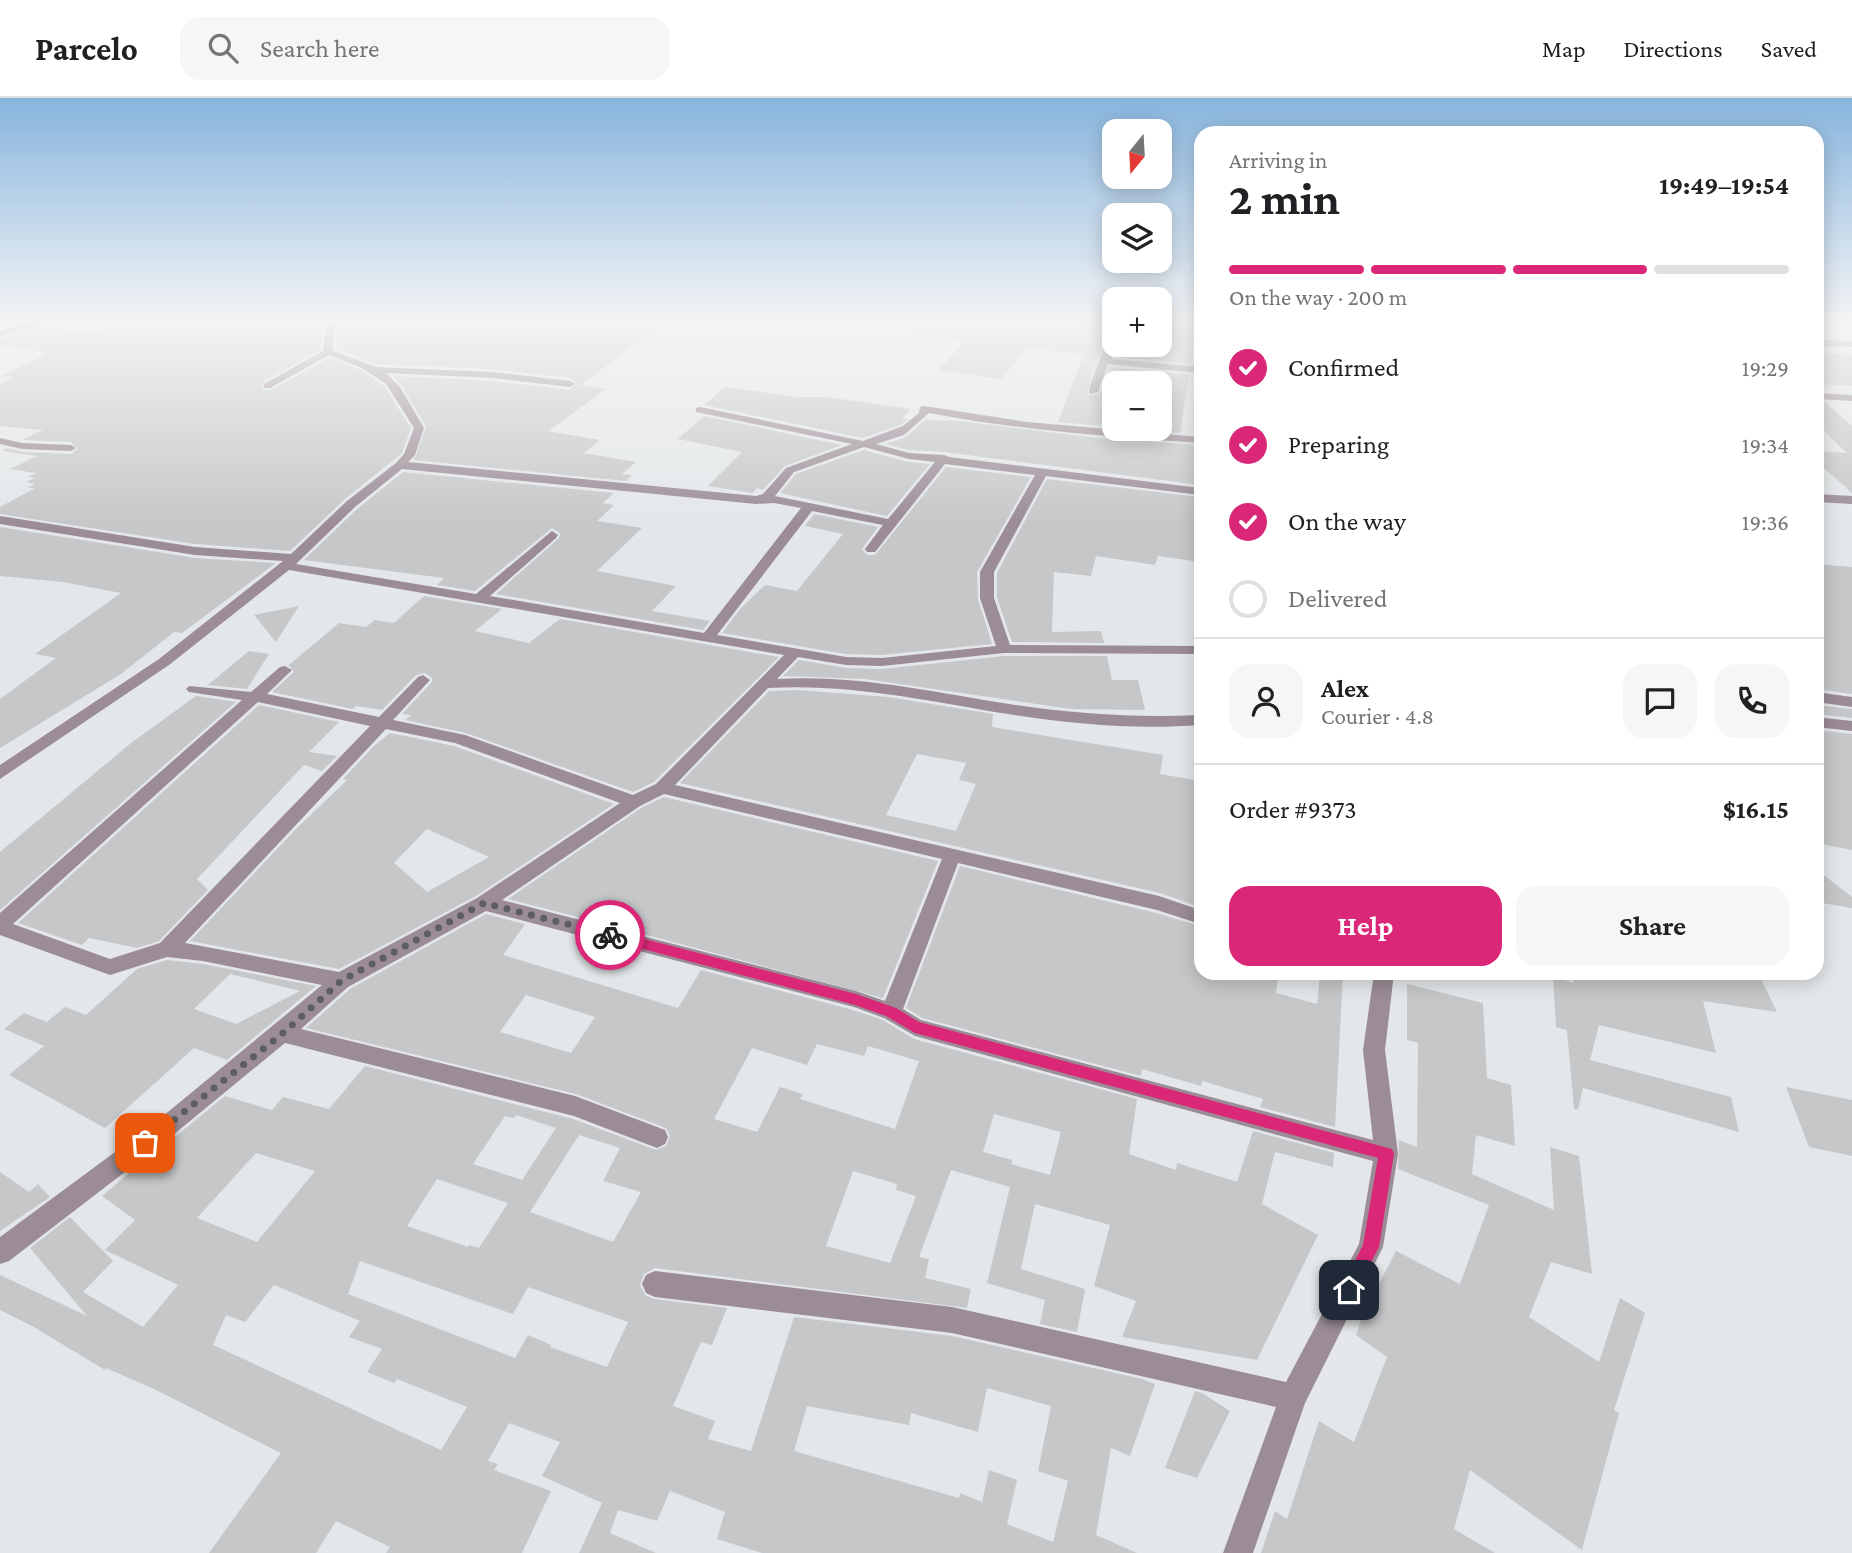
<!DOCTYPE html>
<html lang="en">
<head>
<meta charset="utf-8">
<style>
	:root { --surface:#fff; --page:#f6f6f6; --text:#202124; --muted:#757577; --line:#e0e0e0; --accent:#db2777 }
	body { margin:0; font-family:"Crimson Pro",serif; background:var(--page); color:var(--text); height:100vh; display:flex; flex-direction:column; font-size:26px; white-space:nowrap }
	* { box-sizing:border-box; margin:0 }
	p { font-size:23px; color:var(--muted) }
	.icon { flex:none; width:38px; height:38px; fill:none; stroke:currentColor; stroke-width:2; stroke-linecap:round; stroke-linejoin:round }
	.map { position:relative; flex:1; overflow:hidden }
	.details { position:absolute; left:1194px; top:28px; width:630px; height:854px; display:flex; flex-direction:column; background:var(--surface); border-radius:21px; box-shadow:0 4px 18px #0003 }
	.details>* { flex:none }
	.needle { width:46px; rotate:198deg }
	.tools { position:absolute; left:1102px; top:21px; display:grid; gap:14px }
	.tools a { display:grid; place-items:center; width:70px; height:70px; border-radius:14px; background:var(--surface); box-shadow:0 4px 18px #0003; font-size:35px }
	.pin { position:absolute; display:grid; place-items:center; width:60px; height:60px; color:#fff; margin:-30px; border-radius:14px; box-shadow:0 4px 10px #0006 }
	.courier { position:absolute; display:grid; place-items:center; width:70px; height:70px; margin:-35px; border:5px solid #db2777; border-radius:50%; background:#fff; color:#222; box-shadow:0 2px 9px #0007 }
	.overview em { font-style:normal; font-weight:700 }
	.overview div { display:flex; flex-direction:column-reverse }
	.overview { display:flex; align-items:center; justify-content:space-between; height:119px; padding:0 35px }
	h1 { font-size:46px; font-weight:700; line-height:52px }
	.bar { display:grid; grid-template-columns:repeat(4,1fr); gap:10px 7px; align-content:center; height:84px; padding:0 35px }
	.bar i { height:9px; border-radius:5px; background:var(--line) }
	.bar .active { background:var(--accent) }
	.bar p { grid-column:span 4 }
	.line { display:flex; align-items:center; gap:18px; padding:0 35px; border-top:2px solid var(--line) }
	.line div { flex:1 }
	.round { display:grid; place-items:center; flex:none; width:74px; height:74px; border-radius:21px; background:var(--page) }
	ol { padding:0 35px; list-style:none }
	li { display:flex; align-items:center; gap:21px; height:77px }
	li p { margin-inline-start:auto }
	li .icon { padding:7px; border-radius:50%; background:var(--accent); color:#fff; stroke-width:4 }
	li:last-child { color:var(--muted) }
	li i { width:38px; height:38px; border:4px solid var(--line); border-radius:50% }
	.button { display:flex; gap:14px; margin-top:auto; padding:14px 35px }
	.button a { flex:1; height:80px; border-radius:21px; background:var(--accent); color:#fff; font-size:28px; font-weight:700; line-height:80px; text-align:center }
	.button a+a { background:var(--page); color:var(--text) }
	header { display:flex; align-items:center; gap:42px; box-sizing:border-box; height:98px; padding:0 35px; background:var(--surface); border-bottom:2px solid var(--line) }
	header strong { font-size:33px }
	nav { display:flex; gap:38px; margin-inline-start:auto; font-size:24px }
	.search { width:490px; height:63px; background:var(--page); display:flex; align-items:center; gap:18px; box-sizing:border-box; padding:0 24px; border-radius:21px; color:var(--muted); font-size:26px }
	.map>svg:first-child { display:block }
</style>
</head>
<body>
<header>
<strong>Parcelo</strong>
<div class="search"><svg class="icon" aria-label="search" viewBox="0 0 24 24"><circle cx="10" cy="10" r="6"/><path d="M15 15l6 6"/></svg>Search here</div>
<nav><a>Map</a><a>Directions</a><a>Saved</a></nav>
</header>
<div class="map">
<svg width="1852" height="1455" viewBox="0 0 1852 1455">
	<rect width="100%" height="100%" fill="#e4e7e9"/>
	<path fill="#c5c7c9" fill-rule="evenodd" d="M126,223H324L321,251L263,284L262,292H271L329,260L361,272L384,288L411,330L402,355L345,401L290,453L195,446L0,416V409L35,390H27L35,386L26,384L35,380L28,379L36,375L10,371L37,358L2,353L7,350L22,354L71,356L78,351L71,344L22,342L43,332L0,328V286L15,279L1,278L48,255L0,247V241L45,227L93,236Z
		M337,223L589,225L666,223L581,287L606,291L548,333L600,342L584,355L636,364L622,376L632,377L626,383L414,362L426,329L402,288L393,278L493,283L570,292L577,285L570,280L493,271L377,266L336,251Z
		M918,223H1090L1086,230L1112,233L1093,273L1087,298L1100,295L1110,269L1189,277L1180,335L1135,331H1160V285H1115V329L1058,324L1084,256L1026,250L1001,281L939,272L965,242L917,237Z
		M1169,223H1197L1191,266L1115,259L1119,247H1160V231H1168Z
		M1816,255L1852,257V288L1816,286Z
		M725,289L798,299H827L911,311L902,321H908L902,326L863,340L704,307Z
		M1816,304H1825L1852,328V395L1816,363V353L1847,355L1816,325Z
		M704,318L842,347L785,368L763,392L757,390L752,395L708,388L742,354L678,341Z
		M925,322L960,323L1098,340L1200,347V387L944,354L909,352L885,346L906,339Z
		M864,352L908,364L930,366L887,418L780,395L796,376Z
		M946,369L1031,379L977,474L978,501L992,546L882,557L846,556L722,535L740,511L765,487L797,493L843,436L805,428L814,416L878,429L862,451L867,457H875Z
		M403,374L614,395L603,405L614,407L597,423L642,430L597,473L676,488L652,513L710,523L703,532L496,496L558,441L561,436L552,430L475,493L437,487L444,480L304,462L357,411Z
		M1047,381L1200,399V464L1158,458L1155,467L1096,458L1091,478L1054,474L1052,534L1101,533L1104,545L1012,544L997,500V475Z
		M0,429L195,460L276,465L182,535L174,534L121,576L0,650V601L56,560L35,556L121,495L63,484L0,478Z
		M1816,466L1852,469V596L1816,591Z
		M424,498L502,511L475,533L529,545L560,521L779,559L654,684L633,694L466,635L405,622L411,617L402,616L432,584V580L425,575L416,577L382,612L356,608L353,611L272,594L294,574L289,567L339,525L366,529L375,522L394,525Z
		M299,508L276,544L254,517Z
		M249,553L269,556L247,591L208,587Z
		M1004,558H1107L1112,582H1138L1145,612L1071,611L865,581L783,578L799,562L846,570L882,571Z
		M798,592L888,599L993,616L992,629L1163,657L1160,676L1200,683V809L1160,795L680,685L769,593ZM917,656L966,665L959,682L976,686L956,733L886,717Z
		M196,598L236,604L0,812V754L131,645Z
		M259,607L339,624L309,654L337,658L322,673L304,667L197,781L208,792L159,843L137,850L89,840L82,847L18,825Z
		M1816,607L1852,611V620L1816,616Z
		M1816,632L1852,636V752L1816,745Z
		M390,635L454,648L614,706L476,798L339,871L190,843L295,732L347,682L343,681L373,649ZM427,731L489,759L427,794L394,765Z
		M664,699L938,763L883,900L628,832L591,818L589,822L508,801L641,710Z
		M960,768L1156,815L1200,828V875H1265L1278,878L1276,895L1317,906L1320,875H1343L1335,1029L1260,1009L1263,1001L1202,983L1201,988L1142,971L1141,978L922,920L906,910Z
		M1816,771L1852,799V810L1816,804Z
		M486,816L525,826L503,857L678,910L701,872L853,912L883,922L914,941L1137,1001L1129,1056L1176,1072L1177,1065L1237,1084L1253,1033L1334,1055L1333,1069L1275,1054L1262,1106L1318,1137L1257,1262L1122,1239L1136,1203L1094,1188L1110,1127L1035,1106L1021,1171L1085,1191L1077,1234L1040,1226L1045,1202L987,1185L1010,1089L951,1072L919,1159L929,1161L925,1180L971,1191L967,1210L655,1170L644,1176L640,1187L645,1197L654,1201L727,1210L712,1247L701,1244L673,1308L715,1323L708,1341L751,1353L794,1219L952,1238L1142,1281L1155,1286L1130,1358L1111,1350L1096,1437L1137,1455H762L717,1441L725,1414L670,1393L657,1423L618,1412L610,1435L656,1455H579L602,1405L542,1378L560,1344L509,1325L488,1363L498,1366L494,1372L551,1393L522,1455H386L390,1449L336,1423L316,1455H209L281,1355L154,1291L106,1270L105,1272L32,1228L0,1212V1177L87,1218L30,1150L70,1119L113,1163L83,1194L143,1229L178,1187L105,1152L135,1122L102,1098L147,1060L151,1063L176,1038L225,998L272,1012L283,999L329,1011L365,968L573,1021L656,1052L666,1048L670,1038L666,1030L576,996L306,930L350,891ZM526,897L595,919L571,955L500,934ZM817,946L864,958L868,948L919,963L895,1031L800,1001L803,996L780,989L757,1034L714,1021L752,950L807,967ZM994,1016L1061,1034L1050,1077L1011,1066L1012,1062L983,1054ZM516,1017L556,1030L522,1082L473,1066L505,1018L514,1020ZM579,1037L620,1050L603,1083L641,1094L613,1144L530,1114ZM256,1055L315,1073L257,1144L197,1120ZM853,1073L897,1086L896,1092L916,1098L890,1165L826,1148ZM437,1081L508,1105L479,1150L469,1147L468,1149L407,1128ZM360,1163L513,1216L528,1189L628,1224L607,1269L550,1249L551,1247L528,1237L515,1260L348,1196ZM274,1187L360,1223L349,1239L382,1251L367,1274L394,1285L397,1281L467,1309L441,1352L213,1247L226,1217L245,1224ZM987,1290L1051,1308L1038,1373L1068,1383L1053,1444L1007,1426L1017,1382L989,1372L982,1404L960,1395L959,1400L794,1353L807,1308L909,1327L911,1315L978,1334Z
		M167,862L203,866L316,888L227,962L194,950L105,1030L9,977L44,948L4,931L24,915L47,924L65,909L86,917L137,871ZM230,876L300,893L236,926L194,911Z
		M1573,875H1758L1777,914L1703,903L1716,955L1599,927L1590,962L1731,999L1739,1034L1583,990L1578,1011H1574L1567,932L1556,929L1553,879L1574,885Z
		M1407,886L1483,905L1487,980L1511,987L1515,1048L1476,1037L1472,1076L1554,1112L1550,1049L1579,1058L1592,1176L1551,1164L1529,1219L1599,1264L1620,1200L1645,1215L1614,1312L1619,1315L1582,1452L1470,1372L1454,1431L1495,1455H1261L1275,1413L1287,1421L1319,1323L1354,1344L1387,1259L1356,1237L1367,1204L1369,1205L1396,1153L1460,1186L1489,1107L1398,1071L1399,1042L1417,1049L1418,945L1407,942Z
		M1786,989L1852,1002V1058L1809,1049Z
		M0,1074L29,1094L38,1086L50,1099L0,1133Z
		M1195,1293L1202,1295L1230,1313L1197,1380L1165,1370Z"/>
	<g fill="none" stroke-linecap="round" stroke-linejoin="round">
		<path fill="#9b8c95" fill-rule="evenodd" d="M38,223H50L0,239V233Z
			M327,223H335L333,253L376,269L493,274L570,283L575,286L570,289L493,280L386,275L400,289L424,330L415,357L408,364L756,398L763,396L786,370L852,346L696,314V310L700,309L863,343L903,328L919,315L920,309L924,308L1027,324L1200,339V345C1109,339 1019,332 929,315L904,337L876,346L909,355L944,357L949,359L1200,390V397L1046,378L994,474V500L1010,547L1200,548V556L1004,555L882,568L846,567L798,559L777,581C855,576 933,594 1009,606C1073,616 1136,620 1200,617V627C1136,632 1072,626 1008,616C928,603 849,585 768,590L675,687L1159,798L1200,812V826L1157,812L958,765L903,911L921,922L1373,1042L1363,952L1374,875H1394L1385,952L1398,1056L1383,1149L1305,1305L1253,1455H1223L1276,1309L952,1235L655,1199L646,1195L642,1186L646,1177L655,1173L952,1209L1286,1284L1359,1146L1373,1063L915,938L884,920L854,909L486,813L348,889L301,931L575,998L665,1032L668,1039L665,1046L657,1050L574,1018L285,945L173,1037L9,1163L0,1166V1139L157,1023L322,887L203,863L167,859L110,877L0,837V815L242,602L189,594L186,591L189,588L251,594L280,569L285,568L292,572L267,596L379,619L418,579L423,577L430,582L393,622L465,637L633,697L656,686L784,557L289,472L169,567L0,681V667L159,561L283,463L195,457L0,426V418L195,449L291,456L347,403L396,365L404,356L414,330L386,286L362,270L329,257L270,290H264V286L323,253ZM864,349L909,361L935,364L888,421L775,398L794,374ZM945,366L1035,377L980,474V500L996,548L882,560L846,559L717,537L812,413L883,427L865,451L867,454H875ZM402,371L756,406L774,405L801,410L704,535L490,498L556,440L558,437L552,433L476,496L296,466L355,409ZM258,604L370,628L160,845L110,861L13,826ZM386,631L455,645L620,705L477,800L339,874L185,845ZM664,696L942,761L885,903L856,893L502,802L640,708Z
			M1115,234L1116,247L1111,261L1200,269V275L1108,266L1098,294L1089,296C1089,286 1107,240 1115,234Z
			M1816,242L1852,243V249L1816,248Z
			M1816,295L1852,297V303L1816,301Z
			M0,340L22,345L71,347L76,350L71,353L22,351L0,346Z
			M1816,396L1852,398V406L1816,404Z
			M1816,594L1852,599V609L1816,604Z
			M1816,619L1852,623V633L1816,629Z"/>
	</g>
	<linearGradient id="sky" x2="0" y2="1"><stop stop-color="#88b5de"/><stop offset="0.52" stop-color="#f3f4f5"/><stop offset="1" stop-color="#f3f4f5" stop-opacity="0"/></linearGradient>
	<rect width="1852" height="426" fill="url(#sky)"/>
	<path fill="#db2777" d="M610,832L856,896L896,910L919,924L1392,1051L1394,1056L1379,1149L1354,1198L1349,1200L1343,1198L1340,1192L1363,1147L1378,1060L915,935L886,918L855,907L605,841V834Z"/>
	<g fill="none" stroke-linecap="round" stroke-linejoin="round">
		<path stroke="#5c5e5f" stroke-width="7" stroke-dasharray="0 12.6" d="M145,1045L282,936L341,883L484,805L610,837"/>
	</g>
</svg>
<div class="tools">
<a><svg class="needle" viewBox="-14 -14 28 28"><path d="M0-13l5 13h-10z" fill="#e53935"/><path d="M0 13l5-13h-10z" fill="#757577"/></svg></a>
<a><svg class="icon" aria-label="layers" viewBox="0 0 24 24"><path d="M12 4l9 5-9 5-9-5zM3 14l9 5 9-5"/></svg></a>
<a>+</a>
<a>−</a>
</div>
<div class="pin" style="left:145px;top:1045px;background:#ea580c"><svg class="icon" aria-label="bag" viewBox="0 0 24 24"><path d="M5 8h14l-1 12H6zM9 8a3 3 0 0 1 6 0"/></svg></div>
<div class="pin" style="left:1349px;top:1192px;background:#1f2937"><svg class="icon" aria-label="home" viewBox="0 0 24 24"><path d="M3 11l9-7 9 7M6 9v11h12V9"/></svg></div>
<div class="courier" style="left:610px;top:837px"><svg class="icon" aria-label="bike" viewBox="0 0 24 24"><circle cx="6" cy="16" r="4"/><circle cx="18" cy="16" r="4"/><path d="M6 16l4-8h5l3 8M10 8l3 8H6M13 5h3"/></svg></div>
<section class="details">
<div class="overview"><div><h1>2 min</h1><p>Arriving in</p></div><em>19:49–19:54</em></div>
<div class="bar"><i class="active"></i><i class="active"></i><i class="active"></i><i></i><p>On the way · 200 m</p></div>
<ol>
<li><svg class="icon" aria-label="check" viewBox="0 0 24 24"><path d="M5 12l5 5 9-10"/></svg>Confirmed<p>19:29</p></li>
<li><svg class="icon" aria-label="check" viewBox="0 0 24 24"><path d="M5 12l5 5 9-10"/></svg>Preparing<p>19:34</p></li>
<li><svg class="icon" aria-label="check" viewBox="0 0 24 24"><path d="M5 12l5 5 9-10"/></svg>On the way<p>19:36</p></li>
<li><i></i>Delivered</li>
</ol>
<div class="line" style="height:126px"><a class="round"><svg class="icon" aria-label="person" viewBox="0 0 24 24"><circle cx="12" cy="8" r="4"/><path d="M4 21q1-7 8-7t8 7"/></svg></a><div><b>Alex</b><p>Courier · 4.8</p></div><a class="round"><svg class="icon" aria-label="chat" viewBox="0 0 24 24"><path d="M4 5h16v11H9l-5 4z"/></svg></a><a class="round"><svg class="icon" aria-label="phone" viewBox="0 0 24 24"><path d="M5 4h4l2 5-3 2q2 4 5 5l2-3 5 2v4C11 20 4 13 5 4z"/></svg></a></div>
<div class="line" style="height:91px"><div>Order #9373</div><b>$16.15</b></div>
<div class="button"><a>Help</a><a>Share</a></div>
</section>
</div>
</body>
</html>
